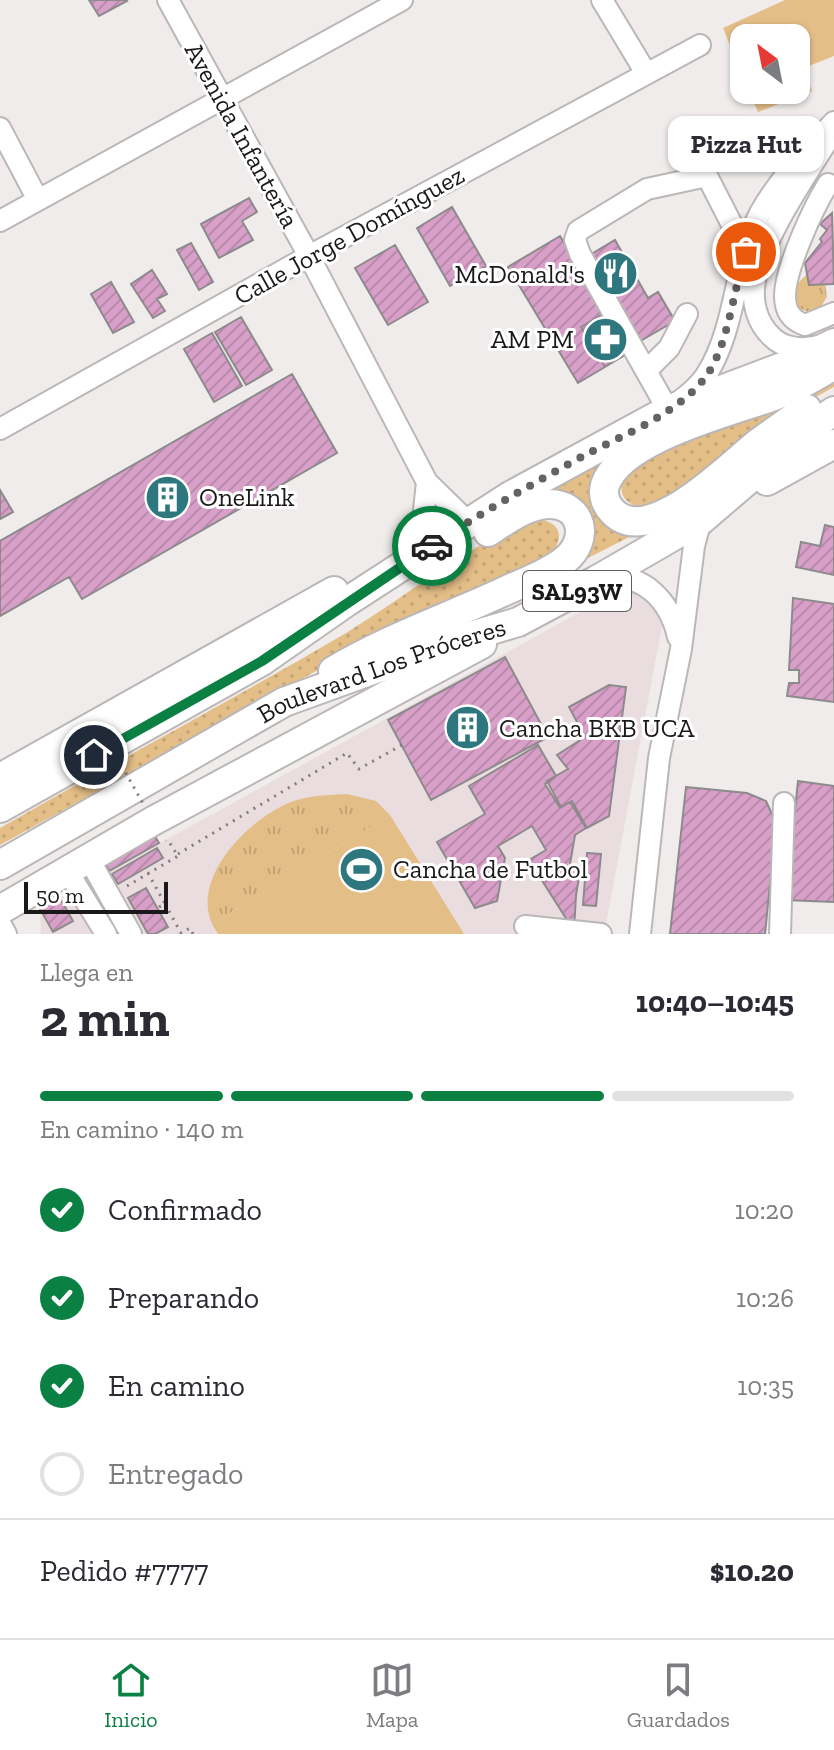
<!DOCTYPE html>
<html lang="es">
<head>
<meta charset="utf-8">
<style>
	:root { --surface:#fff; --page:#f7f7f7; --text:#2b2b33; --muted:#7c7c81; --line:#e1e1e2; --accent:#0b8043 }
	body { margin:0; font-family:"Zilla Slab",serif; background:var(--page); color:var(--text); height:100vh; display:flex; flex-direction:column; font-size:30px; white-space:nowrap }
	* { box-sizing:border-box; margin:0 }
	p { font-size:26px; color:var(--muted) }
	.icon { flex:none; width:44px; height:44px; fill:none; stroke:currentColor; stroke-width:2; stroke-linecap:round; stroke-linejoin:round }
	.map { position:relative; height:934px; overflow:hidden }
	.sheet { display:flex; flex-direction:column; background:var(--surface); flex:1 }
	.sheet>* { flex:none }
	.needle { width:52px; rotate:328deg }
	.tools { position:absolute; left:730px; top:24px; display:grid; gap:16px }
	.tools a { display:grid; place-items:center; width:80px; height:80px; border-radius:16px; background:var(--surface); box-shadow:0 2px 6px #0004; font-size:40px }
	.scale { position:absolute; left:24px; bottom:20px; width:144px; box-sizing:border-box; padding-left:8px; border:4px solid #1a1818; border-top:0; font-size:22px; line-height:28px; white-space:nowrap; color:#1a1818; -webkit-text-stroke:6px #fff; paint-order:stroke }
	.pin { position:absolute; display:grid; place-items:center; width:68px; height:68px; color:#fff; margin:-34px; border:4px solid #fff; border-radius:50%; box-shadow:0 2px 8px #0007 }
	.courier { position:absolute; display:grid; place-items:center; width:80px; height:80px; margin:-40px; border:6px solid #0b8043; border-radius:50%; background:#fff; color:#222; box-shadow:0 2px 10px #0007 }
	.bubble { position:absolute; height:56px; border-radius:16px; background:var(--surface); box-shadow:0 2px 6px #0004; font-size:26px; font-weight:800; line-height:56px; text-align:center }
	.headline em { font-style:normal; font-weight:800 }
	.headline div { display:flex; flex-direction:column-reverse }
	.headline { display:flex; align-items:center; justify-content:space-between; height:136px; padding:0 40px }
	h1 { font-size:52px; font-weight:800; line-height:60px }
	.bar { display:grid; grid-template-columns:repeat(4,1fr); gap:12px 8px; align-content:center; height:96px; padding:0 40px }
	.bar i { height:10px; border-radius:6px; background:var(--line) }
	.bar .current { background:var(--accent) }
	.bar p { grid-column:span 4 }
	.line { display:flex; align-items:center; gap:20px; padding:0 40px; border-top:2px solid var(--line) }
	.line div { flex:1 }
	ol { padding:0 40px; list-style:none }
	li { display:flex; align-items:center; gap:24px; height:88px }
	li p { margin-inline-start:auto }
	li .icon { padding:8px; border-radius:50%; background:var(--accent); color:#fff; stroke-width:4 }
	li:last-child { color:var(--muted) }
	li i { width:44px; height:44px; border:4px solid var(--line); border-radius:50% }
	.menu { display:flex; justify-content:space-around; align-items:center; height:112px; border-top:2px solid var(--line); background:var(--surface); font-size:22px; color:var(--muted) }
	.menu a { display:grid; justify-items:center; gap:4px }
	.menu .current { color:var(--accent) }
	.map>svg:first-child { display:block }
</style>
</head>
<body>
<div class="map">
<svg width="834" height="934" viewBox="0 0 834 934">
	<defs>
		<pattern id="grass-tufts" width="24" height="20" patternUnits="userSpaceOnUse" patternTransform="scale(2)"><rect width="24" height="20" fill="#e4be87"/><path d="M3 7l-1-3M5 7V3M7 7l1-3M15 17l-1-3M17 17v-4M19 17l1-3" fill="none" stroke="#c3a374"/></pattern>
		<pattern id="garden-dots" width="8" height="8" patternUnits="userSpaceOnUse" patternTransform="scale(2)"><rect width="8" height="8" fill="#e4be87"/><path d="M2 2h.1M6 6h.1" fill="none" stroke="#c3a374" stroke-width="1.8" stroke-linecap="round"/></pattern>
		<pattern id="building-hatch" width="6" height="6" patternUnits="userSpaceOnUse" patternTransform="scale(2)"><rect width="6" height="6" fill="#d8a0c8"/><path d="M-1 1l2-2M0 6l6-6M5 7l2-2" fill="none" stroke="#b989ab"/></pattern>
	</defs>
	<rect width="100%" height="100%" fill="#f0ecec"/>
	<path fill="#eadddf" d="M622,589L640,591L654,602L663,621L604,934H41L40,909Z"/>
	<path fill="url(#grass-tufts)" d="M807,274L809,285L825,284L827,297L820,308L812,312C794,311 794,299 796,285Z
		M347,794L376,801L390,815L212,924C191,876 250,818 291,802C309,795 329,795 347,794Z"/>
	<path fill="url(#garden-dots)" d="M834,372V387L803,404L687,491L642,509C617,499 619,491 627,467Z
		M603,458L605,462L591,481L590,493L641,531L586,559L593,534L591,518L543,491Z
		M534,519C569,521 563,546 542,563L365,644L0,845V828C115,762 232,700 346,633C409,595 466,546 534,519Z"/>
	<path fill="#e4be87" d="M785,0H834V56L804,68L812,91L758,112L748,90H796V38H744V79L723,28Z
		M390,815L464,934H218L212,924Z"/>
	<path fill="url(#building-hatch)" stroke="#8d8a8c" stroke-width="2" d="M89,0H126L127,1L99,16Z
		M249,198L257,212L242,221L253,240L219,258L201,224Z
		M452,207L486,266L450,286L417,228Z
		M832,213L834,284L809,285L805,263L822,242L820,239L827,230L820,224Z
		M560,236L606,312L581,327L605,367L578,383L508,267Z
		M615,240L648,298L658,292L675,321L637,343L588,256Z
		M191,243L213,282L199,290L177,250Z
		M395,245L428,302L388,325L355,268Z
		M152,270L167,294L157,299L165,311L153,318L131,284Z
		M111,282L134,322L113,333L91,294Z
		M606,312L630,352L605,367L581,327Z
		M241,317L272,370L246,385L215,332Z
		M212,333L242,386L214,402L184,349Z
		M292,374L337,453L82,599L69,577L0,616V541Z
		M0,490L13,512L0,519Z
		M825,525L834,527V575L796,567L801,542L820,546Z
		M793,598L834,604V702L787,696L789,683H799V670H789Z
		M505,657L548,737L431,800L388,720Z
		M609,685L626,687L609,816L587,828L572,801L561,807L547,781L568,769L557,755L585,737L569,707Z
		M538,745L556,776L545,784L560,808L570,802L586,828L575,835L570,864L581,866L576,895L574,931L529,860L546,850L532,826L498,846L505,858L497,901L475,908L437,842L485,814L469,786Z
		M798,781L834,786V902L786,900Z
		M686,787L747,793L766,801L776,823L765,934H670Z
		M151,830L159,843L109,871L102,857Z
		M157,848L163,858L118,884L112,874Z
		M587,853L601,854L596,906L583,905Z
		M146,888L168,927L155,934H148L128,898Z
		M60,898L73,921L53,932L40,909Z"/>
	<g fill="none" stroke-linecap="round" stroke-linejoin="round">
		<defs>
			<path id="minor" d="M168,0L309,256L427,482L468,522
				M602,0L646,73
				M0,128L38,200
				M828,184C813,208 785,269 785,296C785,311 791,320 805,325L834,313
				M0,221L402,0
				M746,252L707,176L647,189L578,231L575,240L580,254L668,410C682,399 699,388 708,372C737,324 734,263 760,213C779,179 807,150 834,122
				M819,346C803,350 784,349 772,337C757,323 751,302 755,281C763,238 803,180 826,143
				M646,371L669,348L687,314
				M0,429L309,256L700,45
				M420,547L427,482
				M603,579C643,571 670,601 678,637
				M89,859L131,934
				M68,872L106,934
				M0,923L6,934
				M525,926L601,934
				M640,934L659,758L681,649L694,546L701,520
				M780,934L784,803"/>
			<g id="highway">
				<path d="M807,409C790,420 773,432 757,444C729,466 649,549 613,512C606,505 602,495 605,485C621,438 730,412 774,396C795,388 815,377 834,365"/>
				<path d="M767,481L834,444"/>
				<path d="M333,671C388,638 447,618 505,591C526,581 548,574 565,560C590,540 583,504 549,504C528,504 505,521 488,532"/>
				<path d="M0,778L334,591"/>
				<path d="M0,808L262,661L348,601L510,496L668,410L798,361L834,343"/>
				<path id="s1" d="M0,865L284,702L444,644L518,622L597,580L701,520L804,432L834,411"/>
				<path d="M0,910L153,821L482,644"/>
			</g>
		</defs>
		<use href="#minor" stroke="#bbb7b7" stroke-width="24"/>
		<use href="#highway" stroke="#bbb7b7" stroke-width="32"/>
		<path stroke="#7f7c7c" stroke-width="3" stroke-dasharray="2 6" stroke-linecap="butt" d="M178,854L347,753L359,769L402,745
			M148,873L165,904L157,908
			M127,886L178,856L168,840L166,841
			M165,904L181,933L190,928L193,934"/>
		<use href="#minor" stroke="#fff" stroke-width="20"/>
		<use href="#highway" stroke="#fff" stroke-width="28"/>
		<path stroke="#7f7c7c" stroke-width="3" stroke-dasharray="2 6" stroke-linecap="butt" d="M102,731L145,807"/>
	</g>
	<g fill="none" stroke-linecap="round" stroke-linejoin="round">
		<path stroke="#656262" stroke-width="8" stroke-dasharray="0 14.4" d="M432,546C481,512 533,484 585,455C625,434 680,413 707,375C729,343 733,290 746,252"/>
		<path stroke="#0b8043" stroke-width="10" d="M94,755L262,661L432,546"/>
	</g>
	<defs>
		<symbol id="restaurant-disc" viewBox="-11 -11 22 22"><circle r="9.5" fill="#2e777e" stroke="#fff"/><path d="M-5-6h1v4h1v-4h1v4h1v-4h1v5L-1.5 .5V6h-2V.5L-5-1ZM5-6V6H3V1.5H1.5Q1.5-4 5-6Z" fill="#fff"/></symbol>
		<symbol id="pharmacy-disc" viewBox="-11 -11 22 22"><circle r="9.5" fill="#2e777e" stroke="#fff"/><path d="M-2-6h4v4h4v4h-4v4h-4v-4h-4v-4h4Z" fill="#fff"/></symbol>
		<symbol id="building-disc" viewBox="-11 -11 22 22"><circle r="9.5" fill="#2e777e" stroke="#fff"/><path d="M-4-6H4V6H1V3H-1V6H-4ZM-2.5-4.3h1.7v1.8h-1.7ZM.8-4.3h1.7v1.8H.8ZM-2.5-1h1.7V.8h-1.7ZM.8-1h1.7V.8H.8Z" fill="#fff"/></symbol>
		<symbol id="stadium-disc" viewBox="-11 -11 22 22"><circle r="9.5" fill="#2e777e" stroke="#fff"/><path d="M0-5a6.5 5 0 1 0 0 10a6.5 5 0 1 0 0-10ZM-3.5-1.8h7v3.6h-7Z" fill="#fff"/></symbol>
	</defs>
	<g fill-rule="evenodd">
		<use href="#restaurant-disc" x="590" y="248" width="51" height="51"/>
		<use href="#pharmacy-disc" x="580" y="314" width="51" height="51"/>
		<use href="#building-disc" x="142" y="472" width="51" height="51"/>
		<use href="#building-disc" x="442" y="702" width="51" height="51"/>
		<use href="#stadium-disc" x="336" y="844" width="51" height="51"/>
	</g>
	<g text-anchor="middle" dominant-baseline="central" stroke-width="6" stroke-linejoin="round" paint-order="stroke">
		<rect fill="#fff" stroke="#5f5d5d" stroke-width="2" x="523" y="571" width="108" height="40" rx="6"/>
		<g font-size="24" font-weight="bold" fill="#1a1818">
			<text x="577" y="591">SAL93W</text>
		</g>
		<g font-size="26" fill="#1a1818" stroke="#fff">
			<text transform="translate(242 135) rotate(61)">Avenida Infantería</text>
			<text transform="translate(349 235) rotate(-29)">Calle Jorge Domínguez</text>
			<text stroke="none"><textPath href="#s1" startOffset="430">Boulevard Los Próceres</textPath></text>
		</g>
		<g font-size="26" fill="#1a1818" stroke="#fff" text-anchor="start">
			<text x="585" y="274" text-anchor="end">McDonald's</text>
			<text x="574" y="339" text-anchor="end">AM PM</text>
			<text x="199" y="497">OneLink</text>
			<text x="499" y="728">Cancha BKB UCA</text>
			<text x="393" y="869">Cancha de Futbol</text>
		</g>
	</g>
</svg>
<div class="tools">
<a><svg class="needle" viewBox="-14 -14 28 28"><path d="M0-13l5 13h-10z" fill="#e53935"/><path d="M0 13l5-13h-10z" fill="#7c7c81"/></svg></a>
</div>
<div class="scale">50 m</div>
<div class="pin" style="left:746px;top:252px;background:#ea580c"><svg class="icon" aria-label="bag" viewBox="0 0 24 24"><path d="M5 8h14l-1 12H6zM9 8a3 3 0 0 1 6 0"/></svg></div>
<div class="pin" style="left:94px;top:755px;background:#1f2937"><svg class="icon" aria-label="home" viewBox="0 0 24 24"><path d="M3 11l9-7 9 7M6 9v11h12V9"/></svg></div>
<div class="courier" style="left:432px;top:546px"><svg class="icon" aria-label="car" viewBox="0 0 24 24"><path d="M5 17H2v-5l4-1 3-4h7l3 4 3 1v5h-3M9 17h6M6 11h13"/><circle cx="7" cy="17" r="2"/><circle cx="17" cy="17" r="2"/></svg></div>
<div class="bubble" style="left:668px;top:116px;width:156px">Pizza Hut</div>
</div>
<section class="sheet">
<div class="headline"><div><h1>2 min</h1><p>Llega en</p></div><em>10:40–10:45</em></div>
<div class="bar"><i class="current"></i><i class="current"></i><i class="current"></i><i></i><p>En camino · 140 m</p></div>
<ol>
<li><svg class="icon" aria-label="check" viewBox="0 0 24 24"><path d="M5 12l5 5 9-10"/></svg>Confirmado<p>10:20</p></li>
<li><svg class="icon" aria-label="check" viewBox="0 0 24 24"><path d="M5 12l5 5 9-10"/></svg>Preparando<p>10:26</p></li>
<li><svg class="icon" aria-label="check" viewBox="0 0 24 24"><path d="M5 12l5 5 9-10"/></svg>En camino<p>10:35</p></li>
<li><i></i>Entregado</li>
</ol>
<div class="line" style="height:104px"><div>Pedido #7777</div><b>$10.20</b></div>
</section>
<nav class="menu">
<a class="current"><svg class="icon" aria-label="home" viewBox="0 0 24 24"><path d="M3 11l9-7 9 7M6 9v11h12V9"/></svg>Inicio</a>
<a><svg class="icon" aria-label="map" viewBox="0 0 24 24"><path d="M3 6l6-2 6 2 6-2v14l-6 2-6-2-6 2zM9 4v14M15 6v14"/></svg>Mapa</a>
<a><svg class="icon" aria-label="saved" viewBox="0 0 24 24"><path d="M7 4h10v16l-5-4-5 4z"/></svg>Guardados</a>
</nav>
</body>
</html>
